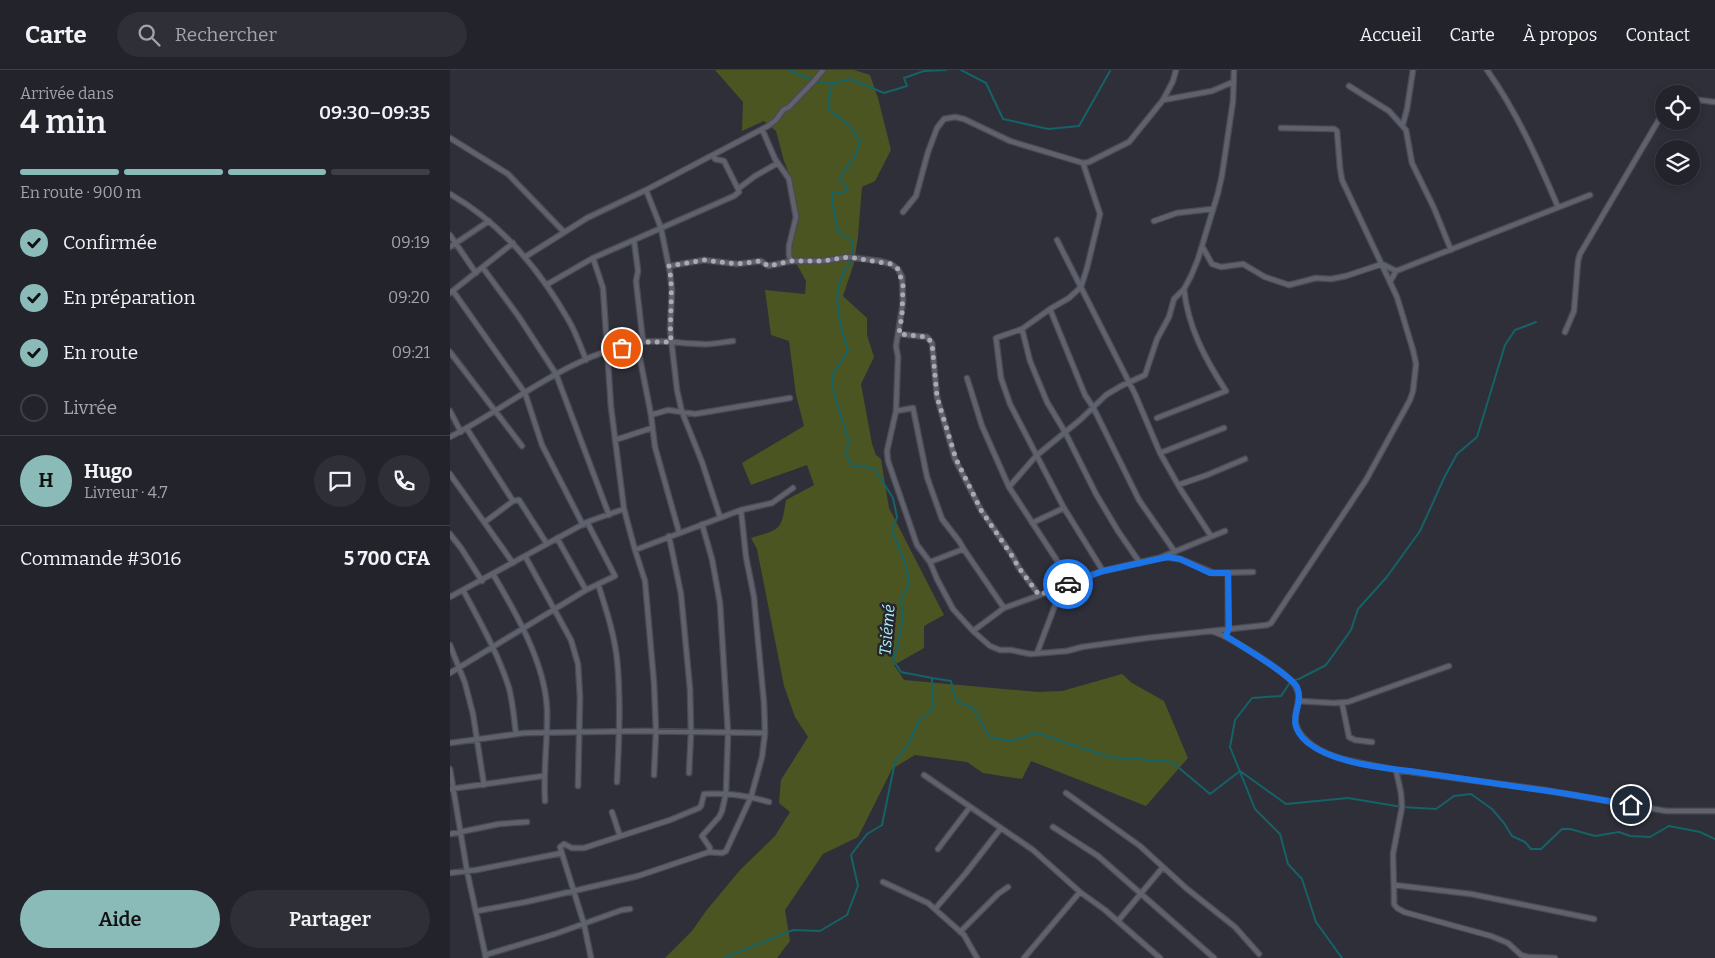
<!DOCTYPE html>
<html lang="fr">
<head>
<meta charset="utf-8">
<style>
	:root { --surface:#22232b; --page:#2e2f37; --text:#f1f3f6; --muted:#a2a4a9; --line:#3f4047; --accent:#8bbbb9 }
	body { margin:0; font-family:Bitter,serif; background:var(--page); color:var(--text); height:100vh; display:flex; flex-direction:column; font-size:19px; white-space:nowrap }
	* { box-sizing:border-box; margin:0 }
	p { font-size:16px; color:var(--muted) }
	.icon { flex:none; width:28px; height:28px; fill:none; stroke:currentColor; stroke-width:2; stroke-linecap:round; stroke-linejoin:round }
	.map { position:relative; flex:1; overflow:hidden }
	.side { display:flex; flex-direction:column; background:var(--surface); width:450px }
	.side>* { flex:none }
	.buttons { position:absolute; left:1205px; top:15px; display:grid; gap:10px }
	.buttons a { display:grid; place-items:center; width:45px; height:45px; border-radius:50%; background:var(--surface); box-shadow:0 2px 8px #0003,0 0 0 1px var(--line); font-size:25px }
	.pin { position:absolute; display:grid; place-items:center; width:42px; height:42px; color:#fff; margin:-21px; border:2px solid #fff; border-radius:50%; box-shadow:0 1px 5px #0007 }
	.courier { position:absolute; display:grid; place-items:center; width:50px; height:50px; margin:-25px; border:4px solid #1a73e8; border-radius:50%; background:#fff; color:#222; box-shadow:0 1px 6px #0007 }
	.headline em { font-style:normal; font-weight:600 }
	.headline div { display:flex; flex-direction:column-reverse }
	.headline { display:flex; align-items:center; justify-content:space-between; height:85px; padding:0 20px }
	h1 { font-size:32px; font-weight:600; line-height:38px }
	.bar { display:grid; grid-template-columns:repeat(4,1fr); gap:8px 5px; align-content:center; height:60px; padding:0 20px }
	.bar i { height:6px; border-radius:4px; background:var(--line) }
	.bar .selected { background:var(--accent) }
	.bar p { grid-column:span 4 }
	.line { display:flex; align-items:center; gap:12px; padding:0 20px; border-top:1px solid var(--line) }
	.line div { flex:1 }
	.round { display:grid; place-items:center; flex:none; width:52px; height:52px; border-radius:26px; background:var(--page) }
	ol { padding:0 20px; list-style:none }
	li { display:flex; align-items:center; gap:15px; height:55px }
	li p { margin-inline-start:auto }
	li .icon { padding:5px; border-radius:50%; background:var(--accent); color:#111; stroke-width:4 }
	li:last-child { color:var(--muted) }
	li i { width:28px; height:28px; border:2px solid var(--line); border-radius:50% }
	.primary-button { display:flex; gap:10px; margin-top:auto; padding:10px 20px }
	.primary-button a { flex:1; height:58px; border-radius:30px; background:var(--accent); color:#111; font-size:20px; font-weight:600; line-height:58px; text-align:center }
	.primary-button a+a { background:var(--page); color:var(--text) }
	header { display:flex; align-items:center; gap:30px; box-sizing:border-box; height:70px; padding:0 25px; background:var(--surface); border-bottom:1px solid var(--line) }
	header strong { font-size:24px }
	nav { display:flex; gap:28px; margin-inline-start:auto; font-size:18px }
	.search { width:350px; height:45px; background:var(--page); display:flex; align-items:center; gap:12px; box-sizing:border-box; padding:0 18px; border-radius:28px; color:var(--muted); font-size:19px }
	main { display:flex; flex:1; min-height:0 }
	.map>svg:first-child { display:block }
</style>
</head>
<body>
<header>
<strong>Carte</strong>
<div class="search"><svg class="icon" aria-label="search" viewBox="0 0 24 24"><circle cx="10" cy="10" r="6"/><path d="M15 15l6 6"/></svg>Rechercher</div>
<nav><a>Accueil</a><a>Carte</a><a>À propos</a><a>Contact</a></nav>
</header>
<main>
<section class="side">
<div class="headline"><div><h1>4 min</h1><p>Arrivée dans</p></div><em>09:30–09:35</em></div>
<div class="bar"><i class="selected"></i><i class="selected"></i><i class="selected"></i><i></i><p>En route · 900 m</p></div>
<ol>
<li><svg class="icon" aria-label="check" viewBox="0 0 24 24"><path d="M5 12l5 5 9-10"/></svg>Confirmée<p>09:19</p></li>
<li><svg class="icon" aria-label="check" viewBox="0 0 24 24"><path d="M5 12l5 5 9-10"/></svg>En préparation<p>09:20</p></li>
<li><svg class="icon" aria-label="check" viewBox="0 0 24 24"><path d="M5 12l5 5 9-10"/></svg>En route<p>09:21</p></li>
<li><i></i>Livrée</li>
</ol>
<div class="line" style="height:90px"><b class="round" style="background:var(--accent);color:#111">H</b><div><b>Hugo</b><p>Livreur · 4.7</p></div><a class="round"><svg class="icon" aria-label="chat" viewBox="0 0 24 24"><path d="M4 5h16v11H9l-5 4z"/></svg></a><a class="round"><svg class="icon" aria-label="phone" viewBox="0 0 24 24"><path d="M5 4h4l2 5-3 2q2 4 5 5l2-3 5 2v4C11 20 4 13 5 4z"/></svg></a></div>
<div class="line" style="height:65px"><div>Commande #3016</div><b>5 700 CFA</b></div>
<div class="primary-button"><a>Aide</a><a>Partager</a></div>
</section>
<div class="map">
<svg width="1265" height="888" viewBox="0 0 1265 888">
	<rect width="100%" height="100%" fill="#2e2f39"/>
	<path fill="#4b5521" d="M265,0H404L420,5L428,28L441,80L425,111L412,117L408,166L404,193L393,226L417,248V265L424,287L411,314L422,374L426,385L431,389L439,438L494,545L474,556V578L444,595L454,610L588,622L612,621L672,604L682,613L714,631L738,688L696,736L581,691L572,709L533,703L517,692L465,685L442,699L408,767L373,784L335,840L340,871L327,888H215L242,861L256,841L290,800L325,766L340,742L329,733L331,710L358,667L345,647L334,616L307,479L301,468C331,459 331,461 336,430L364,415L357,395L301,415L292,393L354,356L346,325L339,271L321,265L315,220L355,224L356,211L340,182L349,149L341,109L334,91L326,61L314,51L292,61L293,32Z"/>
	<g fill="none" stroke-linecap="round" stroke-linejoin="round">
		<path stroke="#156267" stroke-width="2" d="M339,0L364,11L382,14L378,39L399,55L410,71L405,87L396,98L390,109L398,119L392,123L382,122V131L388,162L402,171L403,182
			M511,0L536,13L553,49L598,59L629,56L660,1
			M383,13L401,9L434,23L457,16L454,8L474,1L496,0
			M482,608L501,611L506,631L523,638L540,667L561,671L587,663L659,687L722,692L760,724L790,701L836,734L898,728L952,737L986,739L1004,726L1021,724L1042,739L1054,753L1062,766L1075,772L1081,779H1091L1112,759H1120L1145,766L1169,762L1180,766L1200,767L1219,756L1250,762L1265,769
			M275,888L343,860L370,861L397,845L408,816L401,785L417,764L432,755L445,692L459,673L469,651L483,639L482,608L451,602L443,590L448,575L453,547L451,529L459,514L456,495L442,461L447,447L443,428L424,398L403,396L397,386L398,368L384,324L382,306L398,281C389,249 378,220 401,191
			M892,888L866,852L852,809L838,794L830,764L805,739L780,677L785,650L802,628L831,626L841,611L849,609L876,595L901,560L908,539L936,508L970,461L995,406L1007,384L1027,367L1055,275L1065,260L1086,252"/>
		<defs>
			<path id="minor" d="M1037,0C1067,42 1088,90 1108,137
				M899,16L939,41L956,60L962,93L984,138L1001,180
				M1241,29L1265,32
				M713,30L762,21L783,12
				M953,54L957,39L963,0
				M312,59L325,89L339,109L340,115L346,147L339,176V185L341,191
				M0,68L58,104L114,162
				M263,85L265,89L274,91L288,119
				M633,93L650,144L637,198L631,217L619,228L600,239L572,259L546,268L551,308L560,334L614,438L653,501
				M196,120L211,158L220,203L222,220L220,259L227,320L232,342L252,392L270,447
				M0,124C52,154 90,200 119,251C126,263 131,277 136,290
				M453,142L466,126L478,82L487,58L494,49L505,47L514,49L560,71L633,93L639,92L679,72L713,30L723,11L726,0
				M704,151L727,143L762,139
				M0,165L26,203
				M184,170L188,201L186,211L193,272
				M607,170L685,324L710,383L731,420L761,466
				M752,176L762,194L771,197L793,194L815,207L839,215L866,208L881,209L896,206L932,194L946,201
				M0,177L39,151
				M75,187L137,148L196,120L318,56L326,50L333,40L339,37L364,11L373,0
				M143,188L153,218L161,337L174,439L185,480L195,511L204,613L206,661L204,705
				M219,196L254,190L287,194L311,191L318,196L341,191H373L398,187L430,191L441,194L448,199L452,207L453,232L446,276L448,287L446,341L437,381L438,391L467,475L480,492L487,509L503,539L523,561L540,576L550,580H561L580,584L617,581L632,577L697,568L817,555L821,553L916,410L960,330L963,321L966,294L963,280L947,227L892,110L890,98L887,61L884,59L831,58
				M33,198L69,247L106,304L159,445
				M940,212L946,201L1140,125
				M96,215L143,188L284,126L289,122L288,119L305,106L328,93
				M3,221L75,323L92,375L133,455
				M0,223L63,173
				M600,239L635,325L643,337L689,430L725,482
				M572,259L580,291L597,332L615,362L646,424L668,461L690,493
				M1115,262L1124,241L1128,191L1130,184L1214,41
				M449,264L477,267L482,273L487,327L505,389L531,440L562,485L569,498L589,525
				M187,273L201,345L205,377L229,462
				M0,282L72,376
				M517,308L532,356L559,417L621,512
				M0,341L11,362
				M446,341L463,338L477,407L492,449L509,471L515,481
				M201,345L218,340L245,344L340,328
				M707,348L776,321C755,289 738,257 734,219
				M17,359L63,431
				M0,367C62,335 120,284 191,272C211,269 232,274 252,274C262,275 273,272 283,271
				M165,370L202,358
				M710,383L774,358
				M0,404L63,493
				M728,415L757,405L795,389
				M559,417L586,386L630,350L656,325L671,316L695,305L707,269L719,247L724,229L734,219L741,206L748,189L768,123L772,105L783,31L784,0
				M35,452L63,431L69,430L97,474
				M582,453L614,438
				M0,464L11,478L32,511
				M219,466L231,524L240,619L241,662L239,703
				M107,468L136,520
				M185,480L291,440L322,433L343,418
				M75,486L121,570L128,594L130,627L128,716
				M715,487L730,489L764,503L803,502
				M480,492L511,480L515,481L554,538
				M778,503V560
				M43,504C66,543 95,593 97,639C98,669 93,699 95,731
				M148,514C156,539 164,563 167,589C171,629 169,671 167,712
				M13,520C30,552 48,583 59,618C63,633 64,649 66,664
				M0,527L137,452L174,439
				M523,561L554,538L612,517L629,509L653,501L709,488L775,461
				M764,562C780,567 839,603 846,617C856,636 833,648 856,670C879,692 917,693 946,700L951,723L952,737L943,784L944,825V834L947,838L954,842L1041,866L1058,873L1071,885L1078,887L1105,888
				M0,575L15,613L23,644L34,715
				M587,583L612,517
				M0,603L136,520L165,506L137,452
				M848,631L883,633L898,632L999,596
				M892,633L899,667L905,670L922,672
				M0,673L74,663L192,661L315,663
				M0,699L17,801L36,888
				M946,700L1094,720L1216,741H1265
				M474,705L583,780L630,822L655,840L710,888
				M0,719L93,706
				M616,723L690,776L736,818L785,857L809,884
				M162,742L170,766
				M603,757L648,786L764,888
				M0,764L49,754L77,752
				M488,779L520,737
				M259,782L272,783L276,781L301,727L312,687L315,663L314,633L307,560L304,527L296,487L291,440
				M0,803L26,800L112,783
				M433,812L478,833L514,865L527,888
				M944,815L1021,824L1144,849
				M485,839L516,803L551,758
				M27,841L76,832L188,806L259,782L260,778L252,766L269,747L272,741L276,723L278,663L270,533L262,489L252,454
				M668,851L713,797
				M510,862L548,824L558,817
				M35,885L105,864L172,840L180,839
				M141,888L134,854L110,777L114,774L122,778H134L220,750L249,738L251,736L254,724C278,723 295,725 319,732
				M574,888L630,822"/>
		</defs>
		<use href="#minor" stroke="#494a53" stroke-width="7"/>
		<use href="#minor" stroke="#5f616c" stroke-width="4.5"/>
	</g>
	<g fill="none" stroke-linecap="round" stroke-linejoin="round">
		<path stroke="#aaaab3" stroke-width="5" stroke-dasharray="0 9" d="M172,278L193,272H221C219,246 224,221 219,196L254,190L287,194L311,191L318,196L341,191H373L398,187L441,194L448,199L453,215L452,245L449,264L477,267L482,273L487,327L506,389L531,440L562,486L569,498L589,525L618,514"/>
		<path stroke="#1a73e8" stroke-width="6" d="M618,514L653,501L718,487L730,489L760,503H778L779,558L776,566C791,576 840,604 847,617C856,637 831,650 858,673C882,692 930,698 960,701C1003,707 1047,714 1091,720C1121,724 1151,730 1181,735"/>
	</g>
	<g text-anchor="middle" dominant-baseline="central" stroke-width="5" stroke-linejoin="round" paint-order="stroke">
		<g font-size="16" font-style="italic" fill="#acf3f9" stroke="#24252f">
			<text transform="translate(437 560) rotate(-85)">Tsiémé</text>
		</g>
	</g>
</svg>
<div class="buttons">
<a><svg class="icon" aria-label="locate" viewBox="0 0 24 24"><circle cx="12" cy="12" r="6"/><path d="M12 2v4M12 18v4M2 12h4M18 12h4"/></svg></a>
<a><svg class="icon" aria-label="layers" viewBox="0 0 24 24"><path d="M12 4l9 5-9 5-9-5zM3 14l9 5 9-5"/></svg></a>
</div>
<div class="pin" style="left:172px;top:278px;background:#ea580c"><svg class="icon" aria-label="bag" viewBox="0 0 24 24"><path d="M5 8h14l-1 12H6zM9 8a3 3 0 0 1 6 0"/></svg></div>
<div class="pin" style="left:1181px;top:735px;background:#1f2937"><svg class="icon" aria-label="home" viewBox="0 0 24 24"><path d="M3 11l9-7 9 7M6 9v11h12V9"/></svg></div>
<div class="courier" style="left:618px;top:514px"><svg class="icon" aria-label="car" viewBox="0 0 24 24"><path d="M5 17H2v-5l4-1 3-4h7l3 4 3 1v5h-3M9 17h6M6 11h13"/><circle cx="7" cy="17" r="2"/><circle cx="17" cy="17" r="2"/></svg></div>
</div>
</main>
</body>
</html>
